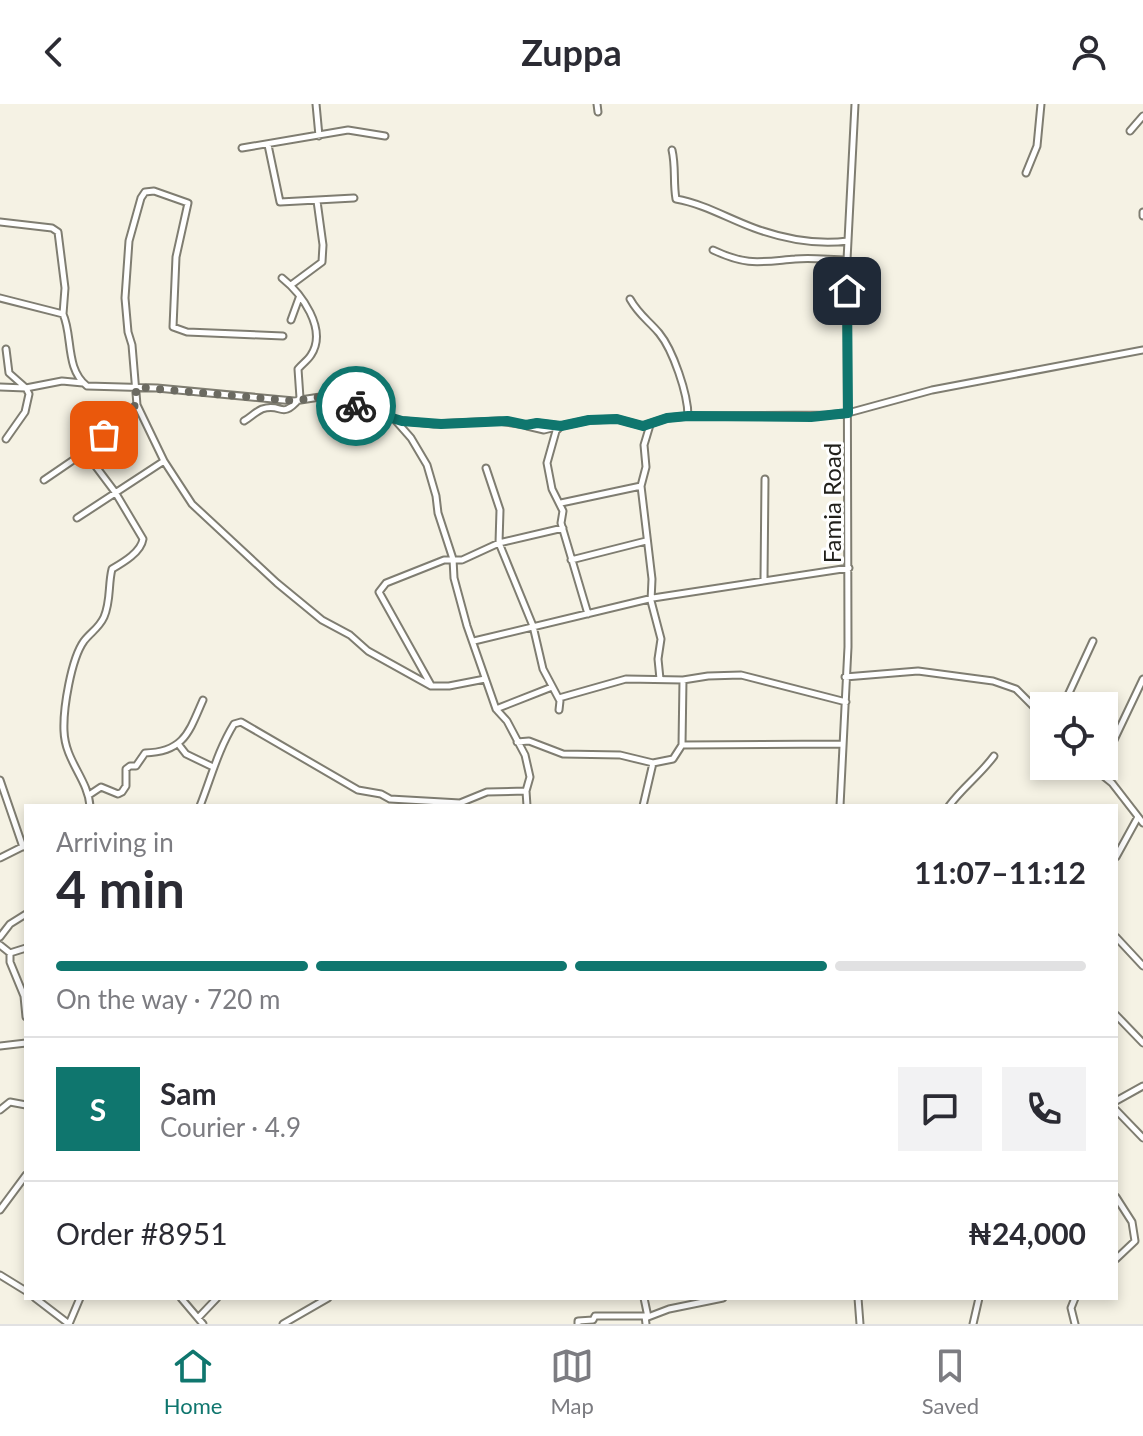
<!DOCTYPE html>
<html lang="en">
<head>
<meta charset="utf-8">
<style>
	:root { --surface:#fff; --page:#f2f2f3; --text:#2b2b33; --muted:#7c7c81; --line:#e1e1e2; --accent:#0f766e }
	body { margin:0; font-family:Lato,sans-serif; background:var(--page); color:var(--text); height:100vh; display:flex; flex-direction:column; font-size:30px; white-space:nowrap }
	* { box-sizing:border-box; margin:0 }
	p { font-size:26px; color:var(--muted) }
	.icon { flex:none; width:44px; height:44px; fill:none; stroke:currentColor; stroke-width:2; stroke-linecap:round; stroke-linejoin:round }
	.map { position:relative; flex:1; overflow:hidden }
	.side { position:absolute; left:24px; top:700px; width:1094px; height:496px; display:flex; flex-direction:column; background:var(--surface); border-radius:0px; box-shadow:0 4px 12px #0003 }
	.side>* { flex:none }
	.fabs { position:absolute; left:1030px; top:588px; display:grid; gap:16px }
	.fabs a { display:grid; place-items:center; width:88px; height:88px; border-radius:0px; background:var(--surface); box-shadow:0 4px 12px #0003; font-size:40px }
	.pin { position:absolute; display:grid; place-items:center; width:68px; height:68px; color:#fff; margin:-34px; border-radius:16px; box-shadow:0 4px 12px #0006 }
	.courier { position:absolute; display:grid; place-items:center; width:80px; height:80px; margin:-40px; border:6px solid #0f766e; border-radius:50%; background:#fff; color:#222; box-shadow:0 2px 10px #0007 }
	.summary em { font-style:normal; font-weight:700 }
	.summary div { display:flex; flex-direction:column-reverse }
	.summary { display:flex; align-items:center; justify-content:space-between; height:136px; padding:0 32px }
	h1 { font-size:52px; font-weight:700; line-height:60px }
	.bar { display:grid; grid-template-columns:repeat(4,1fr); gap:12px 8px; align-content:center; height:96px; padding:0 32px }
	.bar i { height:10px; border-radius:6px; background:var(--line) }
	.bar .current { background:var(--accent) }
	.bar p { grid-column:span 4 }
	.line { display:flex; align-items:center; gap:20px; padding:0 32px; border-top:2px solid var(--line) }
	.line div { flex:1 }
	.round { display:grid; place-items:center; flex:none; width:84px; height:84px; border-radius:0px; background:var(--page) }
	header { display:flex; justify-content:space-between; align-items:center; height:104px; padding:0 32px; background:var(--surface); font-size:36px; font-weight:700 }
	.dock { display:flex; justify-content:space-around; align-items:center; height:112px; border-top:2px solid var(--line); background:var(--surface); font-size:22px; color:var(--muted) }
	.dock a { display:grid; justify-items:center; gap:4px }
	.dock .current { color:var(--accent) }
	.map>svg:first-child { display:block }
</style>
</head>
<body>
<header><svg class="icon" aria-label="back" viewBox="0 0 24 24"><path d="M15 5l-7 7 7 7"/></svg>Zuppa<svg class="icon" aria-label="person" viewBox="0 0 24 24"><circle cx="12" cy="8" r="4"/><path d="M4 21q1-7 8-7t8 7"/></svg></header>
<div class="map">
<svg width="1143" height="1220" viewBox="0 0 1143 1220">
	<rect width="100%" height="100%" fill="#f5f2e4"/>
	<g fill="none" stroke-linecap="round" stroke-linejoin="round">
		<defs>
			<path id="minor" d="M316,0L319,32
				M597,0L598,8
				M1130,27L1143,12
				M268,41L280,98L354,94
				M242,44L348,26L385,32
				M672,46C676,63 673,78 676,95C704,100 727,114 754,124C784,135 816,141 848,137
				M1026,69L1037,42L1041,0
				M1143,108V112
				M0,118L52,124L58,128L65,184L63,210
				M713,146C747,162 759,158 795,155C812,153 830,156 847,156
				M291,181L322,158L323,141L317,97
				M0,194L63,210C73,232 65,265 87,282L157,284L294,297L320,293L347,301L379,303L396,316L434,320L499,317L526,321L537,319L561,322L589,316L617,315L643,322L667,314L688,312L827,311L848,309L932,286L1143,246
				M630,195C639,211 648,216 659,229C673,246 688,290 688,312
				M291,216L299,194
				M283,232L187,228L173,223L176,153L188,99L154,87L145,88L141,94L129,137L125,194L128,228L132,241L137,301L164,357L192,400L277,479L322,516L350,531L368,547L431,582H449L485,575
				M6,245L9,269L26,284L62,277L83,279
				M0,283L26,284L29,290L25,308L6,335
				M244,317C251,313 255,308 262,305C283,298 280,317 300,294L298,265C302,260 308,256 311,251C328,225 301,189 282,174
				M396,317L411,334L427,361L436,392L438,409L453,455L454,474L467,522L496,605L507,617L525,651L530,673L526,687L527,702
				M650,321L644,341L646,363L641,382L652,475L651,497L661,535L658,555L660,575
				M527,322L544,326L560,322
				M561,322L556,327L547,359L552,385L563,407L561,419L588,510
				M486,364L500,406L499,439L533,522L543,565L560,597L559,606
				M44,376L85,348
				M561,399L641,382
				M77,414L164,357
				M571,456L646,437
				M764,475L765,375
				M474,537L653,494L849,464
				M845,573L918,567L993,577L1016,585L1044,613
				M431,581L379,488L386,479L444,456H462L499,439L563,424
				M559,594L626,575L683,576L708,572L741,571L846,598
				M1063,602L1093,537
				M496,605L552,583
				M517,638L529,637L563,650L620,651L653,659L673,655L682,641L683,576
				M179,641L186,650L213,663
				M682,641L843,640
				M1104,657L1143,575
				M1091,662L1112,679L1143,719
				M0,676L23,743
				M89,691L101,683L118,690L122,688L126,682V665L130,662H136L145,649C184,648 189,628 203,596
				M90,702C88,675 65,657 64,627C63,605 71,555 84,537C91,528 99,524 104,513C111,497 108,481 112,465C124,458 141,448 143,435L115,388L85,348C101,330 124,323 136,302
				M200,702C211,674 218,646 234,620L241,618L358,686L381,690L390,695L460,699L487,688L526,687
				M643,702L653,659
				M840,702L848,543L847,156L855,0
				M949,702C963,683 980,671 994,652
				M1116,753L1138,713
				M0,754L24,742
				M0,833L10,820L26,810
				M1116,833L1143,862
				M0,841L10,849V858L24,892L26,913
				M10,849L26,844
				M1116,911L1143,939
				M0,942L26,939
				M1116,997L1143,982
				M0,1006L10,998L26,1001
				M1116,1006L1143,1034
				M1116,1093L1132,1118L1135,1137L1116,1155
				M0,1106L26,1071
				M0,1171L26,1187
				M35,1194L69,1220
				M181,1194L203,1220
				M644,1194L648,1213L645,1212L646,1220
				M858,1194L860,1220
				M648,1213L669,1205L723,1194
				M198,1214L217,1194
				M69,1220L80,1194
				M283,1220L328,1194
				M578,1220V1217L593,1216L595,1212H645
				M973,1220L979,1194
				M1075,1220L1071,1204L1075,1194"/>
		</defs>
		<use href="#minor" stroke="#7f7d71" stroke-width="9"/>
		<use href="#minor" stroke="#fff" stroke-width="5"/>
	</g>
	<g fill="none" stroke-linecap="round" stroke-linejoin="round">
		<path stroke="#6b6a61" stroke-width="8" stroke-dasharray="0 14.4" d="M104,331C126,315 137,315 136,283L294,297L320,293L356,302"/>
		<path stroke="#0f766e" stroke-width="10" d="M356,302L379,303L392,314L402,317L441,320L507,317L526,321L537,319L561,322L589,316L617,315L643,322L667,314L688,312L811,313L848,309L847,187"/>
	</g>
	<g text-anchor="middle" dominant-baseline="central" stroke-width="6" stroke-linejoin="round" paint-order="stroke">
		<g font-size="24" fill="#21201b" stroke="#fff">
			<text transform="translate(831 399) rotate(-90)">Famia Road</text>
		</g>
	</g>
</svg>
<div class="fabs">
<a><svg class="icon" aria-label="locate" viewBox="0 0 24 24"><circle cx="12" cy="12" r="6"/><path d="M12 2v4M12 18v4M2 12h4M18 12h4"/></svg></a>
</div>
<div class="pin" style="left:104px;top:331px;background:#ea580c"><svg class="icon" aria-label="bag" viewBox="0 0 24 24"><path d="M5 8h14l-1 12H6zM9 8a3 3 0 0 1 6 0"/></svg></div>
<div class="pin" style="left:847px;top:187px;background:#1f2937"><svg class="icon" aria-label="home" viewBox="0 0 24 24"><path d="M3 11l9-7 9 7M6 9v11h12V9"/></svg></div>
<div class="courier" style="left:356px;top:302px"><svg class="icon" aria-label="bike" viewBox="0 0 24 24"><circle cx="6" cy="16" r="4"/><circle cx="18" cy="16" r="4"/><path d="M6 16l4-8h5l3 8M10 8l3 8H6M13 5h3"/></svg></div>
<section class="side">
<div class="summary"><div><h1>4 min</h1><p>Arriving in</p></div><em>11:07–11:12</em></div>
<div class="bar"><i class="current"></i><i class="current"></i><i class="current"></i><i></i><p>On the way · 720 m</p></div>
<div class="line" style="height:144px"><b class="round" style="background:var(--accent);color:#fff">S</b><div><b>Sam</b><p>Courier · 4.9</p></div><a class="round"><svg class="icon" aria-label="chat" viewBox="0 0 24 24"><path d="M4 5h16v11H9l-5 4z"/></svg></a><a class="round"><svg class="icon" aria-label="phone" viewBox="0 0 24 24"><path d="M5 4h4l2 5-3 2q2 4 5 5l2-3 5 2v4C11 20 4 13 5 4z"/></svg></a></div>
<div class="line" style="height:104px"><div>Order #8951</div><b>₦24,000</b></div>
</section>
</div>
<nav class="dock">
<a class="current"><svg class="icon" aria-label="home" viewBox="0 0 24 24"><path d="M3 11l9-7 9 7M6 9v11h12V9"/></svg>Home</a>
<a><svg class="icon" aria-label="map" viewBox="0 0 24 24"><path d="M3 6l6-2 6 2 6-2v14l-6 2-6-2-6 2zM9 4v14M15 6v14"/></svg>Map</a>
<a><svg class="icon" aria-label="saved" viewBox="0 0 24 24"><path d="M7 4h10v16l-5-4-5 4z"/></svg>Saved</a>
</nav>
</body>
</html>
